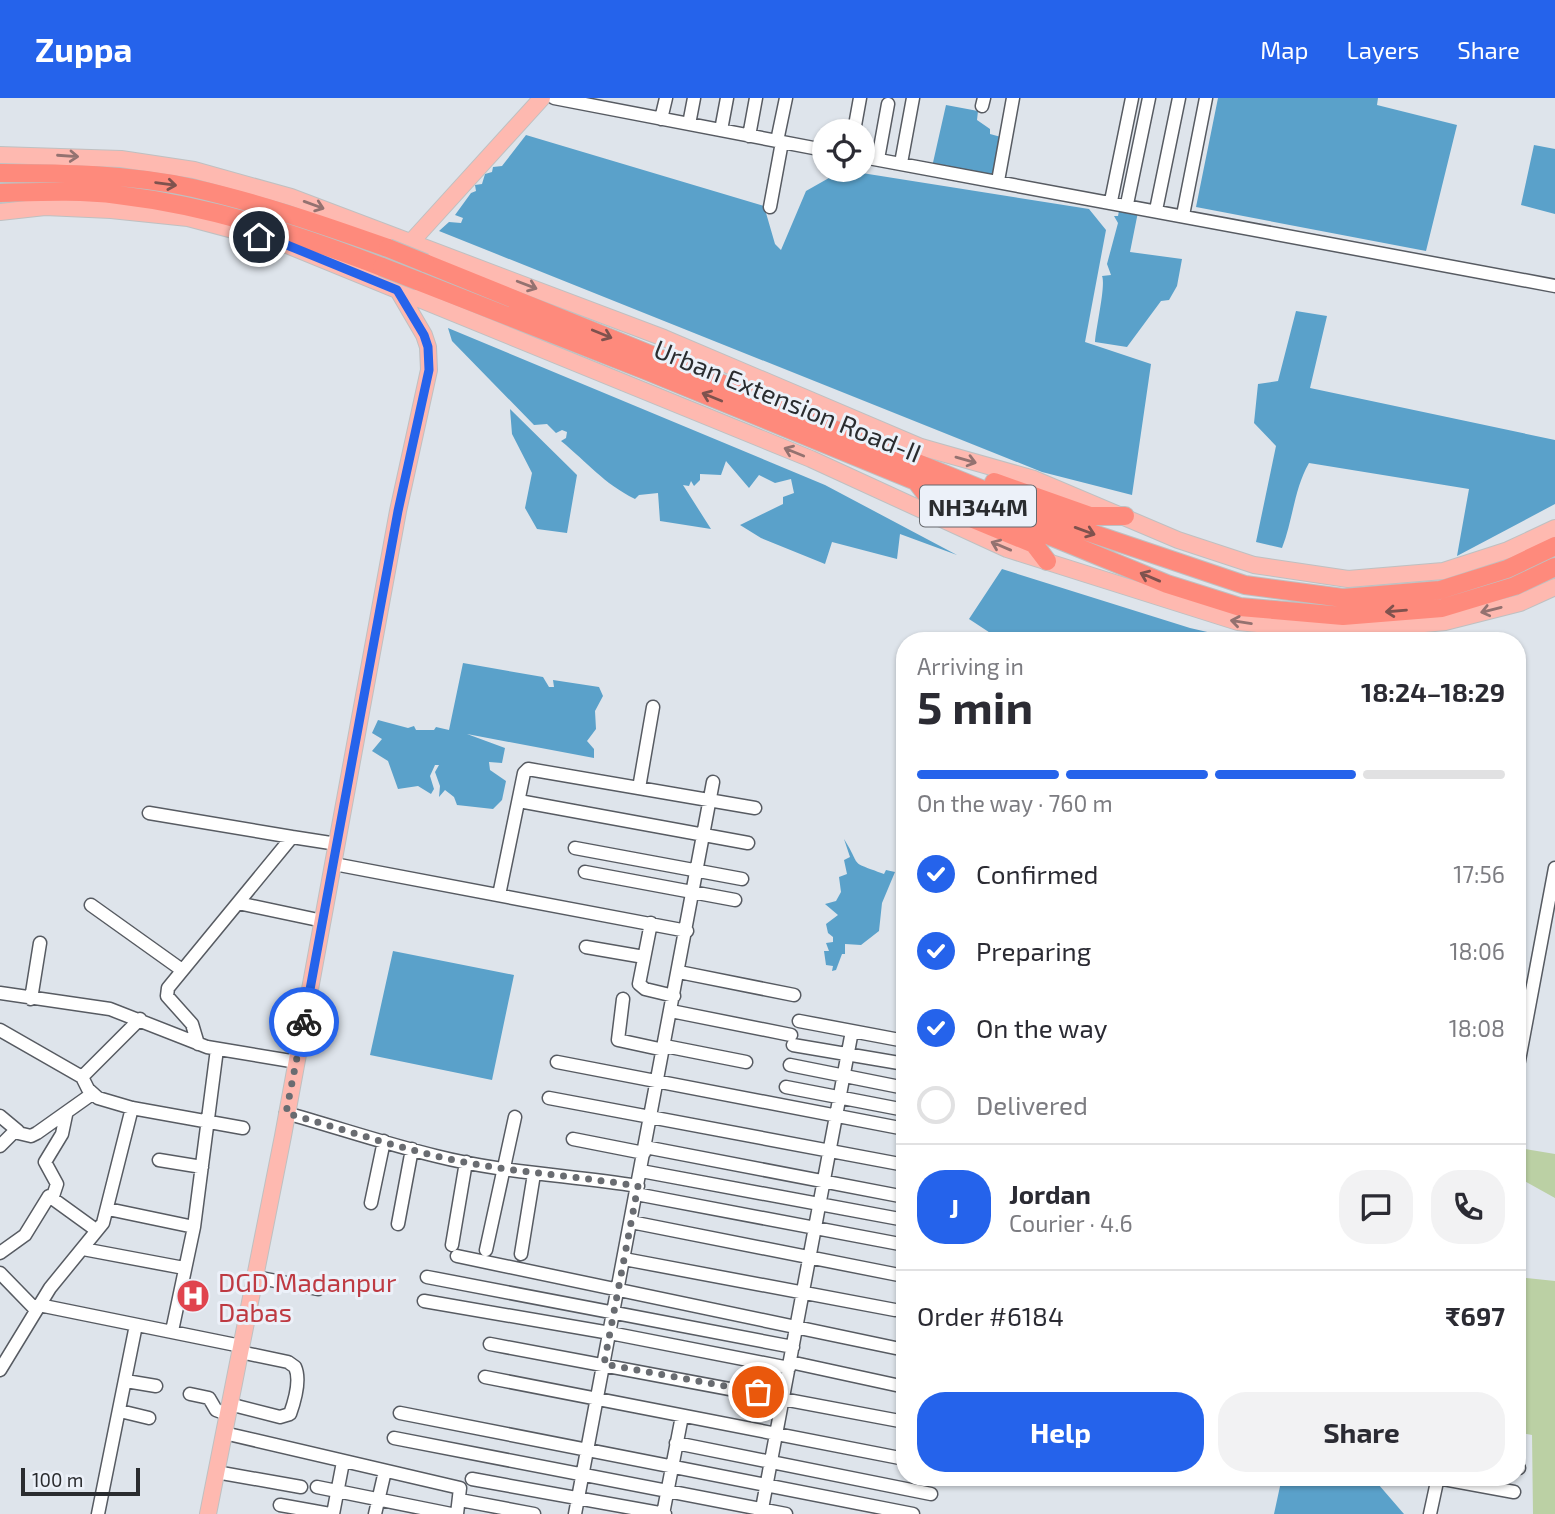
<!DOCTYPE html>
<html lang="en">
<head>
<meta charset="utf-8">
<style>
	:root { --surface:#fff; --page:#f2f2f3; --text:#2b2b33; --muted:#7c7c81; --line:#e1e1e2; --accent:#2563eb }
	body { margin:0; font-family:"Exo 2",sans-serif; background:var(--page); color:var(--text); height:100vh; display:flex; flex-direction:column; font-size:26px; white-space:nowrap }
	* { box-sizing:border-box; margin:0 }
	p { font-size:23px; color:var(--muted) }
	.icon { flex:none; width:38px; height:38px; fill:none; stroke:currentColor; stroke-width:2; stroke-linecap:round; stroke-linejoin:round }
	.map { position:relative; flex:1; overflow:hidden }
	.panel { position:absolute; left:896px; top:534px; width:630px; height:854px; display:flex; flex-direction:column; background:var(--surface); border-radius:28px; box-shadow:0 2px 5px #0004 }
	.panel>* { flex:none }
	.tools { position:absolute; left:812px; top:21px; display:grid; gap:14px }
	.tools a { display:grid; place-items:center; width:63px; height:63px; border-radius:50%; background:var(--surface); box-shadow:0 2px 5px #0004; font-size:35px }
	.scale { position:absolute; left:21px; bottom:18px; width:119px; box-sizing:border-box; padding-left:7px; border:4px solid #2a2c2f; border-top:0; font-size:19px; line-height:24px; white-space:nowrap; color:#2a2c2f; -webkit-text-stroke:5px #ecf1f9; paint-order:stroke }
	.pin { position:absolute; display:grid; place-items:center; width:60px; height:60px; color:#fff; margin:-30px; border:4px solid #fff; border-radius:50%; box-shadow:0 2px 7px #0007 }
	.courier { position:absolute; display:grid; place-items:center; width:70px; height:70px; margin:-35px; border:5px solid #2563eb; border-radius:50%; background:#fff; color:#222; box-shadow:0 2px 9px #0007 }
	.head em { font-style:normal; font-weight:700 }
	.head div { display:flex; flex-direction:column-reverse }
	.head { display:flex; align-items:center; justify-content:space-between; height:119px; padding:0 21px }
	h1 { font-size:46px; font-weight:700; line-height:52px }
	.bar { display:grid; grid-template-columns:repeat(4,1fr); gap:10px 7px; align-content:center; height:84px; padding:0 21px }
	.bar i { height:9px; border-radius:5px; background:var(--line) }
	.bar .active { background:var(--accent) }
	.bar p { grid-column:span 4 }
	.line { display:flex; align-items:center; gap:18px; padding:0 21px; border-top:2px solid var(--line) }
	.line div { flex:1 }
	.round { display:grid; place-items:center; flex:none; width:74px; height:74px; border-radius:28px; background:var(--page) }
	ol { padding:0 21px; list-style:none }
	li { display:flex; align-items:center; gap:21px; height:77px }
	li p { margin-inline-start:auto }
	li .icon { padding:7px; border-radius:50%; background:var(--accent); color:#fff; stroke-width:4 }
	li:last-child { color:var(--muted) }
	li i { width:38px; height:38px; border:4px solid var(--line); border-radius:50% }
	.action { display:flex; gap:14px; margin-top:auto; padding:14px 21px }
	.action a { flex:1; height:80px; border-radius:28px; background:var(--accent); color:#fff; font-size:28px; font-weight:700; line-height:80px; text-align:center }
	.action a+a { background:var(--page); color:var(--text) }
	header { display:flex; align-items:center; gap:42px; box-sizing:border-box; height:98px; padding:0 35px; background:var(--accent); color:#fff }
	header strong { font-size:33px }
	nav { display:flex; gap:38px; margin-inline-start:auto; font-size:24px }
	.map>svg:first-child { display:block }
</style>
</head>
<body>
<header>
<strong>Zuppa</strong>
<nav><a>Map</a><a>Layers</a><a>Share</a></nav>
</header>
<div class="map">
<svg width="1555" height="1416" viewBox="0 0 1555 1416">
	<rect width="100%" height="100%" fill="#dee4eb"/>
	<path fill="#bbd0a4" d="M1525,1051L1555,1056V1100L1517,1079V1056Z
		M1517,1179L1555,1183V1416H1533L1532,1337L1517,1334Z"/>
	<path fill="#5aa1ca" d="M1218,0H1378L1377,7L1457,27L1426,153L1196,109Z
		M946,7L978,13L977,22L990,31V36L1001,39L992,80L932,69Z
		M526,37L764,108L775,146L781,152L806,93L843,72L1089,111L1106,132L1085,244L1151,266L1132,397L1042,374L439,133L449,124L461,125L463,120L455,117L471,95L476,93L475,87L482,86L485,76L492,74L493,69L502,68Z
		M1534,47L1555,51V116L1521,107Z
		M1119,113L1138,114L1130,154L1182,161L1177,188L1169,202L1161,203L1127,249L1095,244C1096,229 1106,187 1102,178L1111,177L1107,166L1118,125L1114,118H1118Z
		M1296,213L1327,218L1310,290L1555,342V406L1457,458L1469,391L1309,365C1294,391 1293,422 1282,450L1256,444L1276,348L1254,325L1258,286L1278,283Z
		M448,230L825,387L957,457L900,436L897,461L832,444L825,466L761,440L740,427L783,406V399L794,395L791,381L775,385L759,377L749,390L726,363L721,377L700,376V382L694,388L691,383L689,388L683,387L711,431L660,423L658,395L639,397L635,401C603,385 588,365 561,343L566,340L567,334L562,332L556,335L547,326L534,327L452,243Z
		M510,311L577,377L567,435L537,431L525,410L532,375L512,336Z
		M1002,471L1190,530L1242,542H1001L969,521Z
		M463,565L543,579L549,589H554L553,582L599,589L603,598L595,613L596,631L587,643L594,651V660L467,636L505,650L502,665L489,664L490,672L506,683L502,702L493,711L457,707L454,699L445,692L439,699L440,688L435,674L439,667H435L430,678L434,691L431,696L418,688L398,691L388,663L372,653L382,641L372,635L378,622L408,630L414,628L416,632H434L436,629L449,632Z
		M844,741C863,771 847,762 884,776L886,772L895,774L882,805L879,833L861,847L845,846V856H842L836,872L832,873L833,868L826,867L824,853H829L826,845L833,844V839L828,835L826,826L838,817L825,806L836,803L841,794L839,779L847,776L844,762L850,759Z
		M393,853L514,877L492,982L370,957Z
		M1282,1379H1372L1404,1416H1274Z"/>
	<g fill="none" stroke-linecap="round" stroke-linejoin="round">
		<defs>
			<path id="minor" d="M554,0L824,52
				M982,8L984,0
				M661,21L666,0
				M689,26L694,0
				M721,32L727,0
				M854,33L860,0
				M749,38L756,0
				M777,43L786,0
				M863,59L1555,188
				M878,61L888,6
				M901,65L913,0
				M998,83L1013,0
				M1111,103L1132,0
				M1127,106L1149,0
				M770,109L782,44
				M1156,112L1179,0
				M1183,117L1206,0
				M639,690L653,609
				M519,703L748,745
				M149,715L292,739
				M575,750L742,781
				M334,766L687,833
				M585,774L735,802
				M499,797L524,675L528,671L755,710
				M238,805L323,823
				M91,807L182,872
				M651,825L639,886L645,891L674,898
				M586,849L644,859
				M679,874L794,897
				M0,895L110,911L207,949L297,964
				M31,901L40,845
				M623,901L618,942L664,952
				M671,913L791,937
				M140,921L82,979L88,991L98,1000L132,1010L243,1030
				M799,923L905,943
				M0,932L82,979
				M198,946L192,926L167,898L168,890L292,739L337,746
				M793,947L905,966
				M665,948L746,964
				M557,964L905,1031
				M790,967L905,990
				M1517,973L1555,770
				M786,989L905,1012
				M549,1000L905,1067
				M286,1015C336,1029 386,1046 436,1058C503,1075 570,1077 638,1088
				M0,1018L18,1033
				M573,1041L644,1055
				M0,1048L14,1034L31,1038L37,1035L92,996
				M645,1049L905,1099
				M159,1062L202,1069
				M641,1073L905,1122
				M636,1096L905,1147
				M53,1098L57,1086L45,1064L62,1036L66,1017
				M371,1105L384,1043
				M108,1111L194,1129
				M631,1124L904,1178
				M398,1126L412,1051
				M452,1147L466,1064
				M83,1151L184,1170
				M486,1152L515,1019
				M0,1155L25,1137L49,1098L96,1132
				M521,1156L534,1076
				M457,1158L905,1252
				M624,1161L895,1212
				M0,1175L36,1212
				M255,1179L318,1191
				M427,1179L793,1249
				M424,1203L610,1235L789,1270
				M39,1207L241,1248
				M172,1233L194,1129L217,951
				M490,1246L905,1324
				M790,1264L905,1289
				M0,1272L50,1190L103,1125L132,1010
				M485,1279L905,1361
				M126,1283L156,1288
				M190,1296L209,1300L216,1312L227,1316
				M229,1306L280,1319L290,1316C295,1302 301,1282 295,1269L288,1264L240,1254
				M120,1313L149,1320
				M400,1315L913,1416
				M224,1335L460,1390L457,1416
				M394,1340L786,1416
				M676,1345L931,1396
				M1517,1370H1519
				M216,1374L301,1389
				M1438,1380L1514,1394
				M472,1381L665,1416
				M317,1389L451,1416
				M460,1402L534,1416
				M280,1407L330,1416
				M98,1416L136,1227
				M333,1416L343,1364
				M375,1416L385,1373
				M575,1416L713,684
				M663,1416L682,1318
				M761,1416L852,933
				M1430,1416L1438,1379"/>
			<path id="major" d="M0,57L121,61L194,72L291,99L664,240L921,349L1034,381L1178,442L1254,467L1348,481L1443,473L1508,452L1555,430
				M0,114L45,109L111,112L188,120L282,145L811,361L1007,451L1238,524L1339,534L1445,524L1520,505L1555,489
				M208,1416L283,1038L398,413L429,272L428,249L424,237L396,189L403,161L412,143L542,0"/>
			<path id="highway" d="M0,75C64,75 130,76 193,90C259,105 323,127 388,150
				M0,95C39,94 80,92 118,97C211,108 296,136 382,169
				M425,165L1082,432L1245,487L1343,500L1440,492L1507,471L1555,448
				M418,183L645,272L1167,486L1240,509L1343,518L1442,510L1515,488L1555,469
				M916,383L932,404L1034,446L1047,463
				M994,384L1090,418H1125"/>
		</defs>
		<use href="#minor" stroke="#575b62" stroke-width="15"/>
		<use href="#major" stroke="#bfc0c1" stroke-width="18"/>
		<use href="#highway" stroke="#bfc0c1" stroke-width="20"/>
		<use href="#minor" stroke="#fff" stroke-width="12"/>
		<use href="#major" stroke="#feb9b0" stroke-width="16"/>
		<use href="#highway" stroke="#fe8a7c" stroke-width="18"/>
		<defs>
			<path id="highway-bridge" d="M388,150L425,165
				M382,169L418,183"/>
		</defs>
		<use href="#highway-bridge" stroke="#bfc0c1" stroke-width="20" stroke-linecap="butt"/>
		<use href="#highway-bridge" stroke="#fe8a7c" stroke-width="18"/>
	</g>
	<defs><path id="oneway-shaft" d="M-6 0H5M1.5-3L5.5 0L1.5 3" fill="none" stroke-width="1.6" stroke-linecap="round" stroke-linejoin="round" transform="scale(1.75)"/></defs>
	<g stroke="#947270">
		<use href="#oneway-shaft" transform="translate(68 58) rotate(4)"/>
		<use href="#oneway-shaft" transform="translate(314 107) rotate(20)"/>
		<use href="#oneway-shaft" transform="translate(527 187) rotate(21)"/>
		<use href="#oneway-shaft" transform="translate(794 354) rotate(-158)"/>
		<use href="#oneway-shaft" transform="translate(966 362) rotate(16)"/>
		<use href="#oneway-shaft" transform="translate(1001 448) rotate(-157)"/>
		<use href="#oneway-shaft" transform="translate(1491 512) rotate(166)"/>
		<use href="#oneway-shaft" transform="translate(1241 524) rotate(-171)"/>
	</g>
	<g stroke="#7f524e">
		<use href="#oneway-shaft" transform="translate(166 86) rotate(8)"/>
		<use href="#oneway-shaft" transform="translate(602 236) rotate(22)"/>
		<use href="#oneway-shaft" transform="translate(712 299) rotate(-158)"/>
		<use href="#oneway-shaft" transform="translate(1085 433) rotate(20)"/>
		<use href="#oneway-shaft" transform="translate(1150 479) rotate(-157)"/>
		<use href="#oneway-shaft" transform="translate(1396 513) rotate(175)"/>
	</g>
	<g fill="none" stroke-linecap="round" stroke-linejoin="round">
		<path stroke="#696c71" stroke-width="7" stroke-dasharray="0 12.6" d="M304,924L286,1015C336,1029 386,1046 436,1058C503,1074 570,1077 638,1088L604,1266L758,1294"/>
		<path stroke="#2563eb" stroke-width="9" d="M259,139L282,145L397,192L424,237L428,249L429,272L398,413L304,924"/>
	</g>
	<defs>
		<symbol id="hospital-disc" viewBox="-11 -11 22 22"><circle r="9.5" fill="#e0444e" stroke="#ecf1f9"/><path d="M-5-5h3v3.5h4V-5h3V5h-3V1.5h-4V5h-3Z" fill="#fff"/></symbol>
	</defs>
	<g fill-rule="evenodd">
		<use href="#hospital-disc" x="174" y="1179" width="38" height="38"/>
	</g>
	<g text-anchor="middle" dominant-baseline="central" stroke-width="6" stroke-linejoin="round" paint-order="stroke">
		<rect fill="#ecf1f9" stroke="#64676c" stroke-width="2" x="920" y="387.5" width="116" height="41" rx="5"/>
		<g font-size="24" font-weight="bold" fill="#2a2c2f">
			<text x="978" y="408">NH344M</text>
		</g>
		<g font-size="26" fill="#2a2c2f" stroke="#ecf1f9">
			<text transform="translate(788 302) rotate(22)">Urban Extension Road-II</text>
		</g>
		<g font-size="26" fill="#be3a42" stroke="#ecf1f9" text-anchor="start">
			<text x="218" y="1183">DGD Madanpur<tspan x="218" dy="30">Dabas</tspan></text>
		</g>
	</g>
</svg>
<div class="tools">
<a><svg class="icon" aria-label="locate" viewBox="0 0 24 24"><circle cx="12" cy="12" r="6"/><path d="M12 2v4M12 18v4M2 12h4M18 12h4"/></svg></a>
</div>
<div class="scale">100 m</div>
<div class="pin" style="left:758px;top:1294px;background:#ea580c"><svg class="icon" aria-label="bag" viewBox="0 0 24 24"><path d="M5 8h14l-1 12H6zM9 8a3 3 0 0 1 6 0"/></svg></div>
<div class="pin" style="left:259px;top:139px;background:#1f2937"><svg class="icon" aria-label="home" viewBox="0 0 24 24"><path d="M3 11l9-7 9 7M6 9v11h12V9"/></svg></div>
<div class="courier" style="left:304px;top:924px"><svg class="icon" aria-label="bike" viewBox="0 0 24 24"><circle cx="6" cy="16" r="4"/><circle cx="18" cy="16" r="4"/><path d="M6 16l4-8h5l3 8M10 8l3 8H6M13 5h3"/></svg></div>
<section class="panel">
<div class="head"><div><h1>5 min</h1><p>Arriving in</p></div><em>18:24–18:29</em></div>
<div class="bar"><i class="active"></i><i class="active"></i><i class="active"></i><i></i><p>On the way · 760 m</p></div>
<ol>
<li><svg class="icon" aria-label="check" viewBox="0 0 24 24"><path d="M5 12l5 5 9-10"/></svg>Confirmed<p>17:56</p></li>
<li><svg class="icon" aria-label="check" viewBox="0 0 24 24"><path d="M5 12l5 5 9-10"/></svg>Preparing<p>18:06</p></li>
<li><svg class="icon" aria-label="check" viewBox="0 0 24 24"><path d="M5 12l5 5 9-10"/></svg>On the way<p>18:08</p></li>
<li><i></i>Delivered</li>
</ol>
<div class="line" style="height:126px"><b class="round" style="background:var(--accent);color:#fff">J</b><div><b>Jordan</b><p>Courier · 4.6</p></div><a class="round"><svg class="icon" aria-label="chat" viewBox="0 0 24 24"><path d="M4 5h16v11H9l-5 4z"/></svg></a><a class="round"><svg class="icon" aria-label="phone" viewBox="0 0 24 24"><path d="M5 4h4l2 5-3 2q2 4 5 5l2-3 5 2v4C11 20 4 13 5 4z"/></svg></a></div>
<div class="line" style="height:91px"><div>Order #6184</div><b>₹697</b></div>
<div class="action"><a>Help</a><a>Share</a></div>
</section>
</div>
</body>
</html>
